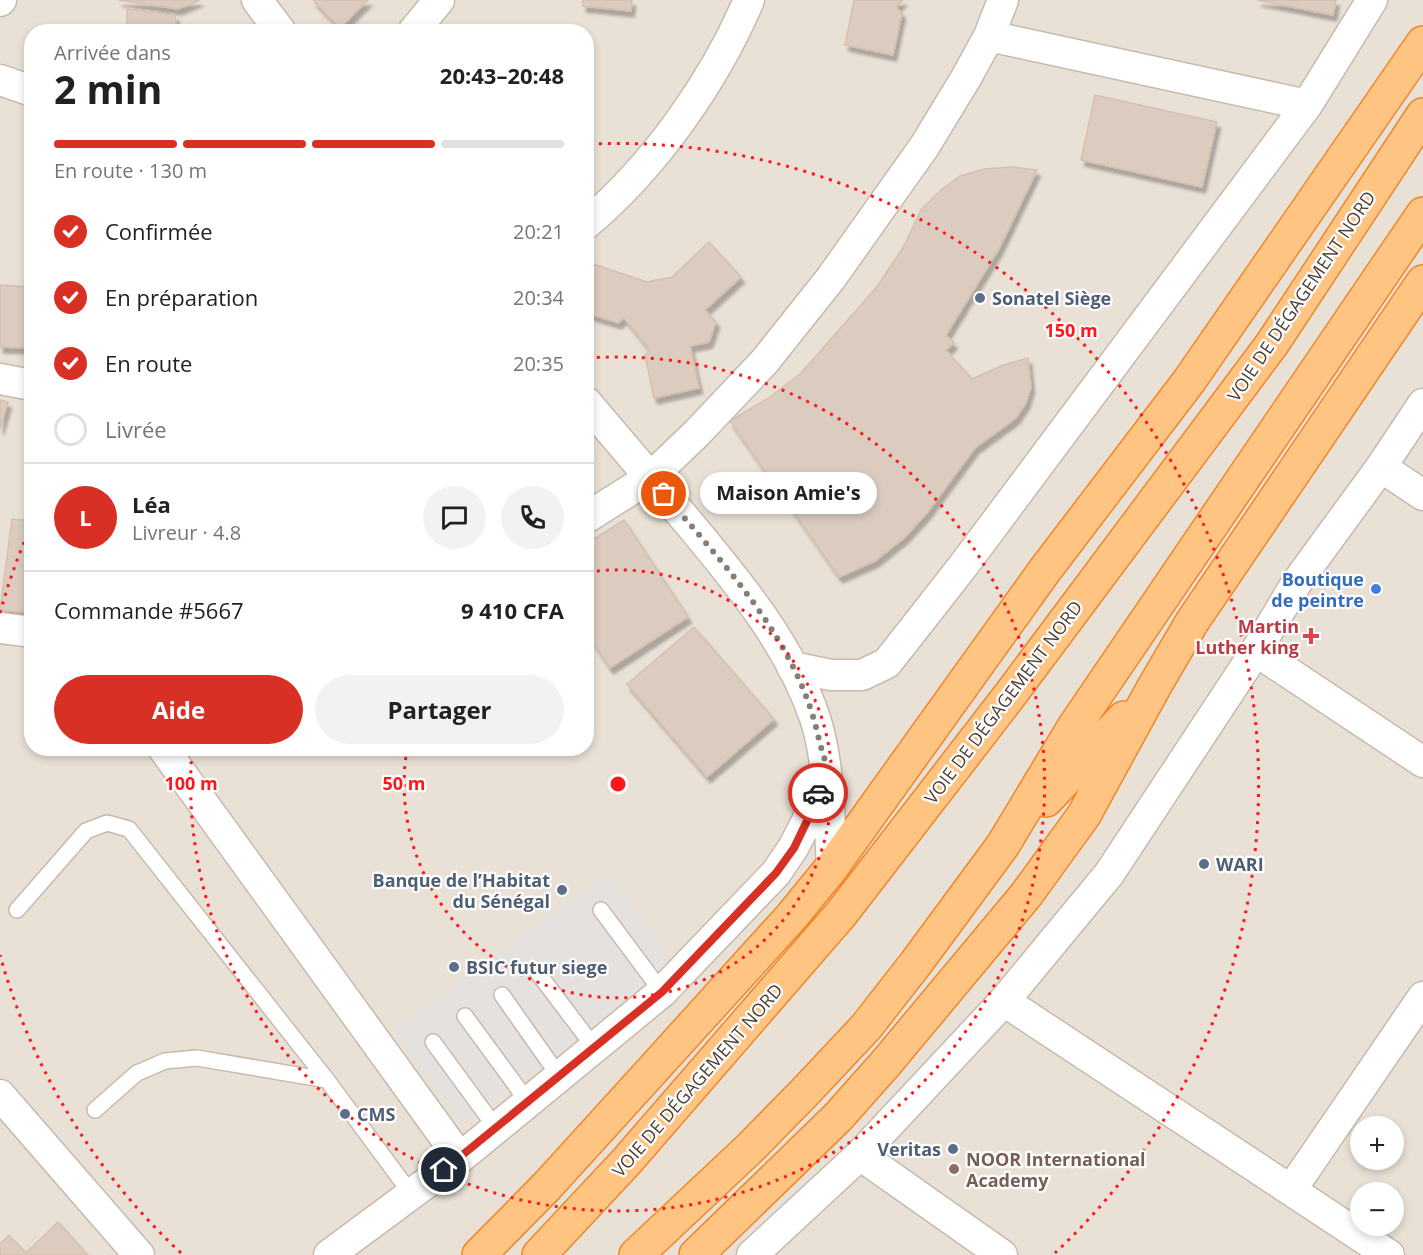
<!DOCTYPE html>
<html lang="fr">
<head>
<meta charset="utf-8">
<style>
	:root { --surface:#fff; --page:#f2f2f2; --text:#202124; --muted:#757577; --line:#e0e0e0; --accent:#d93025 }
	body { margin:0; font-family:"Open Sans",sans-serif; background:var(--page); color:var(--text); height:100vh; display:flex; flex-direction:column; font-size:22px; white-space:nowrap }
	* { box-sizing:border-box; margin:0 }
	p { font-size:20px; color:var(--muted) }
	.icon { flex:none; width:33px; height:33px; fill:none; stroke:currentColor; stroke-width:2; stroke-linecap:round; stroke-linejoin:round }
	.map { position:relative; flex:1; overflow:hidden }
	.panel { position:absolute; left:24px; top:24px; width:570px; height:732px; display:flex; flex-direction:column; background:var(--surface); border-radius:24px; box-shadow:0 3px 9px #0003 }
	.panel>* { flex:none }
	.fabs { position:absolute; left:1350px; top:1116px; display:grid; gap:12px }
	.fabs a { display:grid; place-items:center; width:54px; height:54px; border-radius:50%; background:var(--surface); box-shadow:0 3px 9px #0003; font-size:30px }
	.pin { position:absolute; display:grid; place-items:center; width:51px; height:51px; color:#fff; margin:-26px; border:3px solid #fff; border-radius:50%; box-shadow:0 2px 6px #0007 }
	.courier { position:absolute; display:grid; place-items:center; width:60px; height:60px; margin:-30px; border:4px solid #d93025; border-radius:50%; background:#fff; color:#222; box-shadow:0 2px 8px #0007 }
	.bubble { position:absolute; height:42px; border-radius:21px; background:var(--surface); box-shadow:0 3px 9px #0003; font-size:20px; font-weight:700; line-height:42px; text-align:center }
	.summary em { font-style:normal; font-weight:700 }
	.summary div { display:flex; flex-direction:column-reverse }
	.summary { display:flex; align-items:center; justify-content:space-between; height:102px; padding:0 30px }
	h1 { font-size:39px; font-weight:700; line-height:45px }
	.bar { display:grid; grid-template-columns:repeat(4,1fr); gap:9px 6px; align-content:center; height:72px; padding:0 30px }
	.bar i { height:8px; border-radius:4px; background:var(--line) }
	.bar .on { background:var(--accent) }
	.bar p { grid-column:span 4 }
	.line { display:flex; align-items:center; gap:15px; padding:0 30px; border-top:2px solid var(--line) }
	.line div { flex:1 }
	.round { display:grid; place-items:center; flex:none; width:63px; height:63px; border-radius:32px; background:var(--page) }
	ol { padding:0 30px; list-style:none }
	li { display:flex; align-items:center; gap:18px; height:66px }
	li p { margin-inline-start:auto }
	li .icon { padding:6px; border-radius:50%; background:var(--accent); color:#fff; stroke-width:4 }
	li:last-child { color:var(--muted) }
	li i { width:33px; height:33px; border:3px solid var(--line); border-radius:50% }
	.cta { display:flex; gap:12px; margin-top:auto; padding:12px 30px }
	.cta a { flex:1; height:69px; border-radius:36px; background:var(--accent); color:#fff; font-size:24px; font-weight:700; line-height:69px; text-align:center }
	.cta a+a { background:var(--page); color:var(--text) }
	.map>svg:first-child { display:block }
</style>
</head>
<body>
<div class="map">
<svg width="1423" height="1255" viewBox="0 0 1423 1255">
	<defs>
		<filter id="shadow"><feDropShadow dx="3.5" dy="6" stdDeviation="1.5" flood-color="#0004"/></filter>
	</defs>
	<rect width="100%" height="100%" fill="#f6f0e9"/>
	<path fill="#eae1d6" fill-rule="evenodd" d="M0,0H1423V1255H0ZM32,32H586V748H32ZM1360,1126H1394V1160H1360ZM1360,1192H1394V1226H1360Z"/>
	<path fill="#e4e1de" d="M608,873L676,966L461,1123L393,1030Z"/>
	<path fill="#dcccc0" stroke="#d5c0af" stroke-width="1.5" filter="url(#shadow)" d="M118,0H200L178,9Z
		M313,0H368L340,28Z
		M583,0H632L631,11L583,6Z
		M854,0H903L896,7L902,13L893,55L845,45Z
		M1257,0H1336L1333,15Z
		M127,9L175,15L177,32H127Z
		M1095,95L1217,122L1202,187L1081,160Z
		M1013,167L1037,170L999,249L946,335L954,343L946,350L972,379L1001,366L1028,358L1031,387L1026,403L1016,418L975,448L927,513L905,537L875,561L839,577L730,421L767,399L800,374L876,288L904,246L921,210L941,190L960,176L984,169Z
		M709,242L741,277L705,310L716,322L709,342L690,346L699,388L654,398L645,355L650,350L624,318L618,323L586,313V275L590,263L647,282L672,277Z
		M0,285L32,287V348L0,347Z
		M0,400L8,402L0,429Z
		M12,519L32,521V613L0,610Z
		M624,520L688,617L610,668L586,632V544Z
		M694,627L774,719L707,777L627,684Z
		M58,1222L88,1255H0V1244L9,1235L26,1253Z"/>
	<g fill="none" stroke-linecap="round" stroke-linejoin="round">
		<defs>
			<path id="service" d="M17,910L86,831L107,823L129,829L327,1080L412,1195
				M601,910L662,992
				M538,973L594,1047
				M502,995L559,1076
				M465,1016L528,1102
				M433,1042L496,1128
				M95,1110L137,1073L165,1061L197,1058L327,1080"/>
			<path id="minor" d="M257,0L281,32
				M0,1L1,0
				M413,32L439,0
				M989,36L1307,105
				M0,80L32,91
				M586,224C654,167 714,82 749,0
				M0,379L32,385
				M586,402C622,444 657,486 693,528C741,586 790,645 815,718C830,765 829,818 832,867
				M1381,467L1423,495
				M586,518L651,477L697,433L765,361L831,278L924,147L966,78L989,36L1003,0
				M0,628L32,632
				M1256,651L1423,762
				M792,667L831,675H862L887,663L963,566L1307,105L1372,0
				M163,748L460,1158
				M1004,1001L1389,1255
				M0,1095L139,1255
				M860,1155L1002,1255
				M1291,1190L1423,997
				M329,1255L460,1158L662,992L776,873L793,848L807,821L826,772
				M752,1255L860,1155L1004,1001L1109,874L1256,651L1297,582L1381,467L1423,404"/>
			<path id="trunk" d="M1046,800L1124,718
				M479,1255L547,1186L657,1065L792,916L832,867L1045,570L1189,381L1423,43
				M539,1255L626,1162L841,914L1010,695L1272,344L1423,115
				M636,1255L750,1148L804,1093L866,1027L916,963L1003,845L1074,727L1423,214
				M696,1255L838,1117L886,1063L1026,895L1084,815L1154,687L1192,622L1423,282"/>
		</defs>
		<use href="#service" stroke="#c6b9ad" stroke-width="18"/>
		<use href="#minor" stroke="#c6b9ad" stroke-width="33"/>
		<use href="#trunk" stroke="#ee872b" stroke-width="36"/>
		<use href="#service" stroke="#fff" stroke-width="15"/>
		<use href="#minor" stroke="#fff" stroke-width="30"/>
		<use href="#trunk" stroke="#ffc482" stroke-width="33"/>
	</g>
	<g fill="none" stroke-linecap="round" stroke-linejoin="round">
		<path stroke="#877d75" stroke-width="6" stroke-dasharray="0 10.8" d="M664,494C726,567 799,643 819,740C821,749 827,762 826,772C826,778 820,787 818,793"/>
		<path stroke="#d93025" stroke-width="8" d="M444,1170L662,992L776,873L794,848L807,821L818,793"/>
	</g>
	<g fill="none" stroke="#ff1719" stroke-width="3" stroke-dasharray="3 6">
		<path d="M588 572A214 214 0 1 1 407 749"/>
		<path d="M588 358A427 427 0 1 1 192 750"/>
		<path d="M181 1253A641 641 0 0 1 0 955M0 613A641 641 0 0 1 30 528M590 144A641 641 0 0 1 1055 1253"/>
	</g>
	<g fill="#5c6f8a" stroke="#fff" stroke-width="2">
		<circle cx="980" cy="298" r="6"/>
		<circle cx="1204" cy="864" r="6"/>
		<circle cx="562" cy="890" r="6"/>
		<circle cx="454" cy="967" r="6"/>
		<circle cx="345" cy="1114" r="6"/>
		<circle cx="953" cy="1149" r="6"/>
	</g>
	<circle fill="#3f7fe0" stroke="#fff" stroke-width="2" cx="1376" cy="589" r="6"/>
	<path fill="#e0444e" stroke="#fff" stroke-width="2" d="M1308 627h6v6h6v6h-6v6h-6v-6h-6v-6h6z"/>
	<circle fill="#8d6e63" stroke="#fff" stroke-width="2" cx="954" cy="1169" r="6"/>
	<g text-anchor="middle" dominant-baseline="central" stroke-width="4.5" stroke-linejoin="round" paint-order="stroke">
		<g font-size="18" fill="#4b3f36" stroke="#fff">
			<text transform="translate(1301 296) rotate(-56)">VOIE DE DÉGAGEMENT NORD</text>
			<text transform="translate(1003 702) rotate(-53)">VOIE DE DÉGAGEMENT NORD</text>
			<text transform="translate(697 1080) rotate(-49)">VOIE DE DÉGAGEMENT NORD</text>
		</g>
		<g font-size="18" font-weight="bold" fill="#4e5e75" stroke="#fff" text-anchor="start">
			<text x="992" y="298">Sonatel Siège</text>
			<text x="1216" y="864">WARI</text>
			<text x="550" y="880" text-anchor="end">Banque de l’Habitat<tspan x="550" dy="21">du Sénégal</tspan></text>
			<text x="466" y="967">BSIC futur siege</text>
			<text x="357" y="1114">CMS</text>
			<text x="941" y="1149" text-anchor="end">Veritas</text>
		</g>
		<g font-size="18" font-weight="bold" fill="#366cbe" stroke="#fff" text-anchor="end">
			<text x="1364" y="579">Boutique<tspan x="1364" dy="21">de peintre</tspan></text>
		</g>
		<g font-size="18" font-weight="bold" fill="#be3a42" stroke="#fff" text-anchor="end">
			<text x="1299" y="626">Martin<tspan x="1299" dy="21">Luther king</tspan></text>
		</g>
		<g font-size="18" font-weight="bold" fill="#785e54" stroke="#fff" text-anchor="start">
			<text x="966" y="1159">NOOR International<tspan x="966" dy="21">Academy</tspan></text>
		</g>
	</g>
	<circle cx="618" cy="784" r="9" fill="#ff1719" stroke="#fff" stroke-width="3"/>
	<g font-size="18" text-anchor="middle" font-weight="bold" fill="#ff1719" stroke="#fff" stroke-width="4.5" stroke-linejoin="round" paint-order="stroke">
		<text x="1071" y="337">150 m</text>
		<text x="191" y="790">100 m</text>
		<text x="404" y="790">50 m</text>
	</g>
</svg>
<div class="fabs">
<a>+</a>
<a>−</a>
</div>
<div class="pin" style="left:664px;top:494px;background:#ea580c"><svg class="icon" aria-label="bag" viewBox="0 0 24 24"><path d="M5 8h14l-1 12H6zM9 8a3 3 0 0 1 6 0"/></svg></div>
<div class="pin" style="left:444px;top:1170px;background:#1f2937"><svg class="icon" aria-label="home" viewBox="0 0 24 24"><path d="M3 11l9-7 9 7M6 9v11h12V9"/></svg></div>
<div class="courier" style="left:818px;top:793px"><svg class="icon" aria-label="car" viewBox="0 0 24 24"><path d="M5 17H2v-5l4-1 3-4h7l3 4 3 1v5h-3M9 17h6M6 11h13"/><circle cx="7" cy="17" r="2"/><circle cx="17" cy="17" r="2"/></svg></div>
<div class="bubble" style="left:700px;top:472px;width:177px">Maison Amie's</div>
<section class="panel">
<div class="summary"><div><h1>2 min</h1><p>Arrivée dans</p></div><em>20:43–20:48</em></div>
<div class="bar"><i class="on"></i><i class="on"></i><i class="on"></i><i></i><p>En route · 130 m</p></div>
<ol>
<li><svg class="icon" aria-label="check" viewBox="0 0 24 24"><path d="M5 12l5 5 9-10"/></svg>Confirmée<p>20:21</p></li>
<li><svg class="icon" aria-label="check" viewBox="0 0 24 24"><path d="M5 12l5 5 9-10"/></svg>En préparation<p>20:34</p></li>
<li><svg class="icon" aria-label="check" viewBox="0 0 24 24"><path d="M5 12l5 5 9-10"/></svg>En route<p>20:35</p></li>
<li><i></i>Livrée</li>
</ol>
<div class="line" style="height:108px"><b class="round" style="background:var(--accent);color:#fff">L</b><div><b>Léa</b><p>Livreur · 4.8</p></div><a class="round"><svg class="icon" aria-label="chat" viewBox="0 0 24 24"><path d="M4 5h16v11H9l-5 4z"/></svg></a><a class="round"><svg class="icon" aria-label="phone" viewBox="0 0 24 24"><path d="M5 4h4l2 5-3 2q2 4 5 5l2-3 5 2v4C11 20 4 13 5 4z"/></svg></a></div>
<div class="line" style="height:78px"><div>Commande #5667</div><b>9 410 CFA</b></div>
<div class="cta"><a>Aide</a><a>Partager</a></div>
</section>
</div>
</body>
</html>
